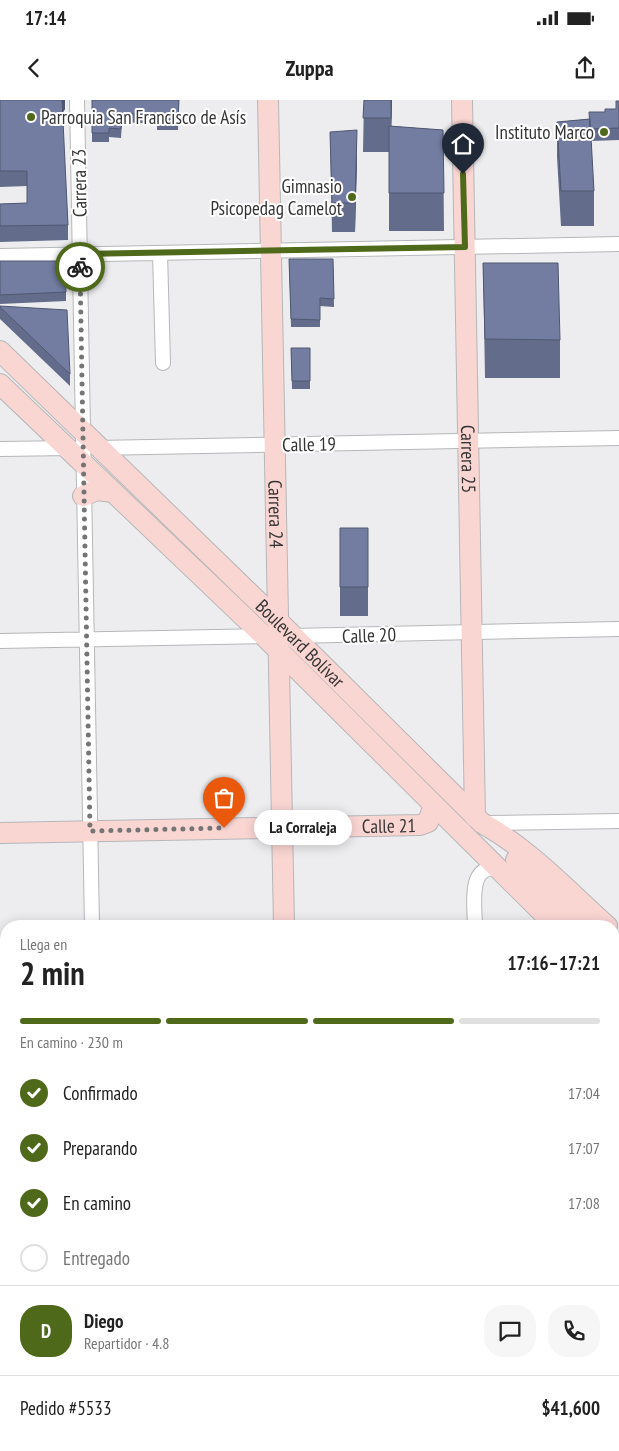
<!DOCTYPE html>
<html lang="es">
<head>
<meta charset="utf-8">
<style>
	:root { --surface:#fff; --page:#f6f6f6; --text:#222; --muted:#767676; --line:#e0e0e0; --accent:#4f691b }
	body { margin:0; font-family:"PT Sans Narrow",sans-serif; background:var(--page); color:var(--text); height:100vh; display:flex; flex-direction:column; font-size:19px; white-space:nowrap }
	* { box-sizing:border-box; margin:0 }
	p { font-size:16px; color:var(--muted) }
	.icon { flex:none; width:28px; height:28px; fill:none; stroke:currentColor; stroke-width:2; stroke-linecap:round; stroke-linejoin:round }
	.map { position:relative; flex:1; overflow:hidden }
	.sheet { position:absolute; left:0px; top:820px; width:620px; height:531px; display:flex; flex-direction:column; background:var(--surface); border-radius:20px 20px 0 0; box-shadow:0 2px 12px #0003 }
	.sheet>* { flex:none }
	.pin { position:absolute; display:grid; place-items:center; width:42px; height:42px; color:#fff; margin:-51px -21px; border-radius:50% 50% 50% 0; rotate:-45deg; box-shadow:0 0 5px #0007 }
	.pin .icon { rotate:45deg }
	.courier { position:absolute; display:grid; place-items:center; width:50px; height:50px; margin:-25px; border:4px solid #4f691b; border-radius:50%; background:#fff; color:#222; box-shadow:0 1px 6px #0007 }
	.bubble { position:absolute; height:35px; border-radius:18px; background:var(--surface); box-shadow:0 2px 12px #0003; font-size:16px; font-weight:700; line-height:35px; text-align:center }
	.summary em { font-style:normal; font-weight:700 }
	.summary div { display:flex; flex-direction:column-reverse }
	.summary { display:flex; align-items:center; justify-content:space-between; height:85px; padding:0 20px }
	h1 { font-size:32px; font-weight:700; line-height:38px }
	.bar { display:grid; grid-template-columns:repeat(4,1fr); gap:8px 5px; align-content:center; height:60px; padding:0 20px }
	.bar i { height:6px; border-radius:4px; background:var(--line) }
	.bar .active { background:var(--accent) }
	.bar p { grid-column:span 4 }
	.line { display:flex; align-items:center; gap:12px; padding:0 20px; border-top:1px solid var(--line) }
	.line div { flex:1 }
	.round { display:grid; place-items:center; flex:none; width:52px; height:52px; border-radius:20px; background:var(--page) }
	ol { padding:0 20px; list-style:none }
	li { display:flex; align-items:center; gap:15px; height:55px }
	li p { margin-inline-start:auto }
	li .icon { padding:5px; border-radius:50%; background:var(--accent); color:#fff; stroke-width:4 }
	li:last-child { color:var(--muted) }
	li i { width:28px; height:28px; border:2px solid var(--line); border-radius:50% }
	.status { display:flex; justify-content:space-between; align-items:center; height:35px; padding:0 25px; background:var(--surface); direction:ltr }
	.status svg { height:14px; fill:currentColor }
	header { display:flex; justify-content:space-between; align-items:center; height:65px; padding:0 20px; background:var(--surface); font-size:22px; font-weight:700 }
	.map>svg:first-child { display:block }
</style>
</head>
<body>
<div class="status"><b>17:14</b><svg viewBox="0 0 49 12"><path d="M0 12V9h3v3zM5 12V6h3v6zM10 12V3h3v9zM15 12V0h3v12zM26 1h20v11H26zM47 4h2v5h-2z"/></svg></div>
<header><svg class="icon" aria-label="back" viewBox="0 0 24 24"><path d="M15 5l-7 7 7 7"/></svg>Zuppa<svg class="icon" aria-label="share" viewBox="0 0 24 24"><path d="M12 15V3M7 8l5-5 5 5M5 13v7h14v-7"/></svg></header>
<div class="map">
<svg width="619" height="1351" viewBox="0 0 619 1351">
	<rect width="100%" height="100%" fill="#ededef"/>
	<path fill="#f6ded5" d="M619,1253V1317L614,1318V1257Z"/>
	<path fill="#b7cba8" d="M619,1317V1351H549L547,1345H614V1318Z"/>
	<g fill="none" stroke-linecap="round" stroke-linejoin="round">
		<defs>
			<path id="street" d="M77,0L92,826
				M160,153L163,263
				M0,156L619,144
				M96,348L619,338
				M0,349L72,348
				M291,536L619,529
				M0,541L267,536
				M485,723L619,721
				M475,826C475,808 467,764 497,769
				M614,1023H619
				M0,1079L6,1078
				M614,1134L619,1133
				M0,1261L6,1260
				M614,1338L619,1337
				M439,1345L441,1351
				M531,1345L533,1351
				M543,1345L545,1351
				M570,1351L591,1345"/>
			<g id="secondary">
				<path id="s1" d="M268,0L284,826"/>
				<path id="s2" d="M462,0L475,717"/>
				<path id="s3" d="M0,251L277,520L482,723C529,749 567,790 607,826"/>
				<path d="M0,284L264,536L556,826"/>
				<path d="M83,396L97,390L113,392"/>
				<path id="s4" d="M0,733L420,725L428,722L434,705"/>
				<path d="M516,760L581,826"/>
				<path d="M614,856L619,861"/>
				<path d="M614,880L619,885"/>
				<path d="M614,918H619"/>
				<path d="M0,930H6"/>
				<path d="M312,1345L313,1351"/>
			</g>
			<path id="primary" d="M614,1194L619,1190
				M614,1215L619,1211
				M614,1239L619,1235
				M118,1351L131,1345
				M228,1351L259,1345"/>
		</defs>
		<use href="#street" stroke="#b6b7b8" stroke-width="16"/>
		<use href="#secondary" stroke="#b6b7b8" stroke-width="22"/>
		<use href="#primary" stroke="#ad6059" stroke-width="25"/>
		<use href="#street" stroke="#fff" stroke-width="14"/>
		<use href="#secondary" stroke="#fad6d3" stroke-width="20"/>
		<use href="#primary" stroke="#f5ada7" stroke-width="22"/>
	</g>
	<path fill="#636c8a" d="M0,0H65V9L62,13L68,125V140L0,142V104L27,103V86L0,87Z
		M92,0H179L178,30H157V24L122,22L121,38L109,37V42H92Z
		M364,0H392L391,26L443,30L444,131H389V52H363Z
		M619,1V40L591,41L594,91V126H561L557,57V22L589,19L616,9Z
		M330,32L357,59L355,132H332Z
		M289,159H333L334,207L320,206V227H291Z
		M0,161L66,192V201L0,204Z
		M483,163L560,240V278H485Z
		M0,206L70,274V286L0,219Z
		M291,248H310V289H292Z
		M340,428H368V516H340Z"/>
	<path fill="#505871" d="M62,0H65V9L62,14Z
		M391,0H392L391,52Z
		M357,30V59L355,132V103Z
		M619,1156V1170L614,1175V1160Z"/>
	<path fill="#737da1" stroke="#505871" d="M0,0H62L68,125L0,126V104L27,103V71H0Z
		M92,0H179L178,20H157V15L122,13L121,29L109,28V33H92Z
		M364,0H391V18H363Z
		M616,1H619V28L590,29L589,12H605V9H616Z
		M590,19L594,91H561L557,22Z
		M389,26L443,30L444,93H389Z
		M357,30L355,103H332L330,32Z
		M289,159H333L334,199L320,198V220L291,219Z
		M0,161H65L66,192L0,195Z
		M483,163H558L560,240L485,239Z
		M0,206L67,210L70,274L0,207Z
		M291,248H310V281H292Z
		M340,428H368V487H340Z
		M619,1136V1156L614,1160V1137Z"/>
	<g fill="none" stroke-linecap="round" stroke-linejoin="round">
		<path stroke="#757576" stroke-width="5" stroke-dasharray="0 9" d="M80,167L90,731L224,728"/>
		<path stroke="#4f691b" stroke-width="6" d="M80,167V154L465,147L463,74"/>
	</g>
	<g fill="#4f691b" stroke="#fff" stroke-width="2">
		<circle cx="31" cy="17" r="5"/>
		<circle cx="604" cy="32" r="5"/>
		<circle cx="352" cy="97" r="5"/>
	</g>
	<g text-anchor="middle" dominant-baseline="central" stroke-width="4" stroke-linejoin="round" paint-order="stroke">
		<g font-size="19" fill="#353535" stroke="#fff" text-anchor="end">
			<text x="41" y="17" text-anchor="start">Parroquia San Francisco de Asís</text>
			<text x="594" y="32">Instituto Marco</text>
			<text x="342" y="86">Gimnasio<tspan x="342" dy="22">Psicopedag Camelot</tspan></text>
		</g>
		<g font-size="19" fill="#353535" stroke="#fff">
			<text transform="translate(79 83) rotate(-91)">Carrera 23</text>
			<text transform="translate(309 344) rotate(-1)">Calle 19</text>
			<text stroke="none"><textPath href="#s2" startOffset="359">Carrera 25</textPath></text>
			<text stroke="none"><textPath href="#s1" startOffset="414">Carrera 24</textPath></text>
			<text transform="translate(369 535) rotate(-2)">Calle 20</text>
			<text stroke="none"><textPath href="#s3" startOffset="419">Boulevard Bolívar</textPath></text>
			<text stroke="none"><textPath href="#s4" startOffset="389">Calle 21</textPath></text>
		</g>
	</g>
</svg>
<div class="pin" style="left:224px;top:728px;background:#ea580c"><svg class="icon" aria-label="bag" viewBox="0 0 24 24"><path d="M5 8h14l-1 12H6zM9 8a3 3 0 0 1 6 0"/></svg></div>
<div class="pin" style="left:463px;top:74px;background:#1f2937"><svg class="icon" aria-label="home" viewBox="0 0 24 24"><path d="M3 11l9-7 9 7M6 9v11h12V9"/></svg></div>
<div class="courier" style="left:80px;top:167px"><svg class="icon" aria-label="bike" viewBox="0 0 24 24"><circle cx="6" cy="16" r="4"/><circle cx="18" cy="16" r="4"/><path d="M6 16l4-8h5l3 8M10 8l3 8H6M13 5h3"/></svg></div>
<div class="bubble" style="left:254px;top:710px;width:98px">La Corraleja</div>
<section class="sheet">
<div class="summary"><div><h1>2 min</h1><p>Llega en</p></div><em>17:16–17:21</em></div>
<div class="bar"><i class="active"></i><i class="active"></i><i class="active"></i><i></i><p>En camino · 230 m</p></div>
<ol>
<li><svg class="icon" aria-label="check" viewBox="0 0 24 24"><path d="M5 12l5 5 9-10"/></svg>Confirmado<p>17:04</p></li>
<li><svg class="icon" aria-label="check" viewBox="0 0 24 24"><path d="M5 12l5 5 9-10"/></svg>Preparando<p>17:07</p></li>
<li><svg class="icon" aria-label="check" viewBox="0 0 24 24"><path d="M5 12l5 5 9-10"/></svg>En camino<p>17:08</p></li>
<li><i></i>Entregado</li>
</ol>
<div class="line" style="height:90px"><b class="round" style="background:var(--accent);color:#fff">D</b><div><b>Diego</b><p>Repartidor · 4.8</p></div><a class="round"><svg class="icon" aria-label="chat" viewBox="0 0 24 24"><path d="M4 5h16v11H9l-5 4z"/></svg></a><a class="round"><svg class="icon" aria-label="phone" viewBox="0 0 24 24"><path d="M5 4h4l2 5-3 2q2 4 5 5l2-3 5 2v4C11 20 4 13 5 4z"/></svg></a></div>
<div class="line" style="height:65px"><div>Pedido #5533</div><b>$41,600</b></div>
</section>
</div>
</body>
</html>
